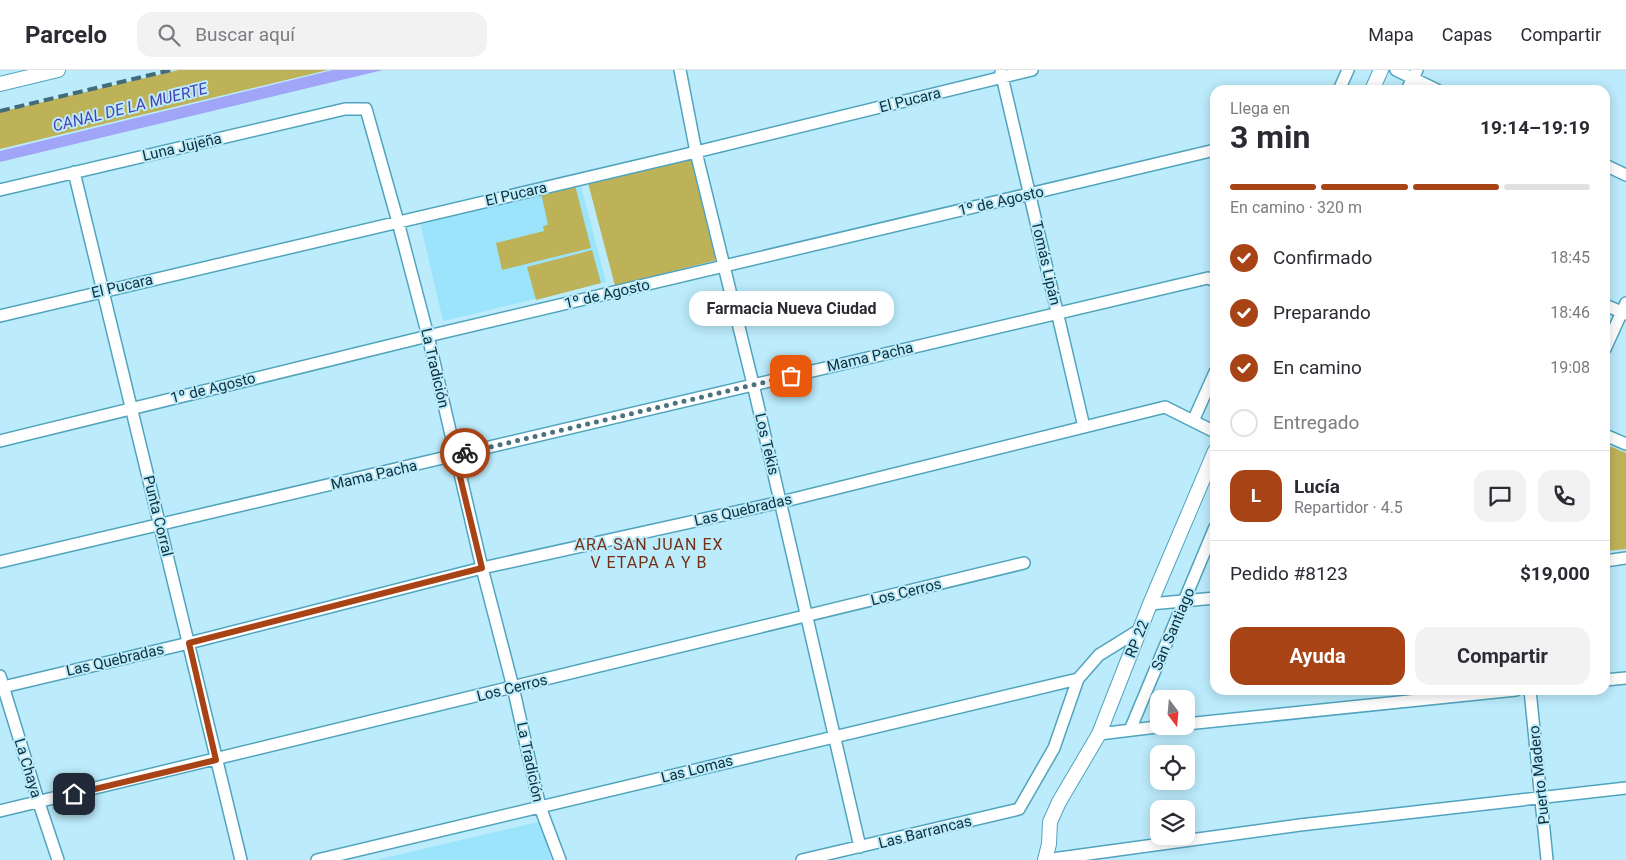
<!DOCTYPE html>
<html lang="es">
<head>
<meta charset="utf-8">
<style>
	:root { --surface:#fff; --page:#f2f2f3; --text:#2b2b33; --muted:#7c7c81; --line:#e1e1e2; --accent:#a84316 }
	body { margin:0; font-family:Roboto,sans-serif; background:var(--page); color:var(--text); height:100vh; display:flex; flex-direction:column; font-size:19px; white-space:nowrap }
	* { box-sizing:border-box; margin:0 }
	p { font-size:16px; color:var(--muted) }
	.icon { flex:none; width:28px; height:28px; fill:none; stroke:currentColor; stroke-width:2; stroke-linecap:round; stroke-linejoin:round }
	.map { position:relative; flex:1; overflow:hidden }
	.panel { position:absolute; left:1210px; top:15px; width:400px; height:610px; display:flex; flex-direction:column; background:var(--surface); border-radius:15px; box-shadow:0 2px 12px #0003 }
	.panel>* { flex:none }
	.needle { width:32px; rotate:164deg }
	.controls { position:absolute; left:1150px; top:620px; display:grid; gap:10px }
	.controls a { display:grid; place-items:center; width:45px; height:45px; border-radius:10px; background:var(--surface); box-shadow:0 2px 12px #0003; font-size:25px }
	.pin { position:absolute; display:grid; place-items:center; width:42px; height:42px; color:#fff; margin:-21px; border-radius:10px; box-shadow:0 2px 8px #0006 }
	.courier { position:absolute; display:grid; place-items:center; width:50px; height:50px; margin:-25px; border:4px solid #a84316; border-radius:50%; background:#fff; color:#222; box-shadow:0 1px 6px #0007 }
	.bubble { position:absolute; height:35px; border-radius:15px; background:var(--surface); box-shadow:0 2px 12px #0003; font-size:16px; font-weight:700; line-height:35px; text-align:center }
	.summary em { font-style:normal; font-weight:700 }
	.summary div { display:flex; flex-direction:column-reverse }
	.summary { display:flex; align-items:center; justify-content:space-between; height:85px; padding:0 20px }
	h1 { font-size:32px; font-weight:700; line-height:38px }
	.bar { display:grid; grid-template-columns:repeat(4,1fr); gap:8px 5px; align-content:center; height:60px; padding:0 20px }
	.bar i { height:6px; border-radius:4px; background:var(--line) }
	.bar .on { background:var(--accent) }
	.bar p { grid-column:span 4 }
	.line { display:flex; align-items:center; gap:12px; padding:0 20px; border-top:1px solid var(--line) }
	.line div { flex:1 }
	.round { display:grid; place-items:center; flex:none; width:52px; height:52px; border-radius:15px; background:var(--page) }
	ol { padding:0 20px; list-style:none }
	li { display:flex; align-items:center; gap:15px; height:55px }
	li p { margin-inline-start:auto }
	li .icon { padding:5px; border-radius:50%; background:var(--accent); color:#fff; stroke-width:4 }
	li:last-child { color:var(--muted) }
	li i { width:28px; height:28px; border:2px solid var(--line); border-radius:50% }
	.cta { display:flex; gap:10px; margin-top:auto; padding:10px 20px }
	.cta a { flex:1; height:58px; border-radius:15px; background:var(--accent); color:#fff; font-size:20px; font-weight:700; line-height:58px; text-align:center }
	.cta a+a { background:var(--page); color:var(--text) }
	header { display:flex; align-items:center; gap:30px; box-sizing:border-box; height:70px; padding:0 25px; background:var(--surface); border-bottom:1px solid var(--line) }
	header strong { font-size:24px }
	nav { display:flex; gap:28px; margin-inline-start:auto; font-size:18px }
	.search { width:350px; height:45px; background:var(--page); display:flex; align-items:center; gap:12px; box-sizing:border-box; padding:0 18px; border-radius:15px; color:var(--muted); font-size:19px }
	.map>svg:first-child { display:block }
</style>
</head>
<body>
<header>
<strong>Parcelo</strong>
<div class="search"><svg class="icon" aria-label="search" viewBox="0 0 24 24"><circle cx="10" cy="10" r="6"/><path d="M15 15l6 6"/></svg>Buscar aquí</div>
<nav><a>Mapa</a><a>Capas</a><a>Compartir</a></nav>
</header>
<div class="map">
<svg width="1626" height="790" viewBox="0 0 1626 790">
	<rect width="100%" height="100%" fill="#bcebfb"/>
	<path fill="#9be4fc" d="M580,112L606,212L443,251L420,152Z
		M542,751L551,790H376Z"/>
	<path fill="#beb259" d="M179,0H328L0,79V42Z
		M689,82L717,190L615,216L587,109Z
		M575,115L591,178L502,200L496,173L544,161L543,156L548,155L541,123Z
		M592,180L601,213L536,230L527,197Z
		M1605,374L1626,383V479L1605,481Z"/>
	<path fill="#a1a5f7" d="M333,0H383L0,92V81Z"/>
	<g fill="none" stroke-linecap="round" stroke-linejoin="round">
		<defs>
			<path id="minor" d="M680,0L696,82L753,314L860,777
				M1396,0L1437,20
				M1001,2L1084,357
				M1339,20L1348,0
				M1407,20L1417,0
				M1605,95L1626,105
				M74,102L241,790
				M0,120L345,39H366L398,152L428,266L482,498L513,617L540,737L560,790
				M1605,235L1626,244
				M0,246L696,82L1032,0
				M1605,279L1626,233
				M1193,351L1215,302
				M1605,365L1626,374
				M0,371L428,266L1215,80
				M1605,491L1626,488
				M0,492L1208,208L1215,211
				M1150,534L1215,528
				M0,606L39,733L58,790
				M1605,610L1626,608
				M3,617L189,573L482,498L781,432L1165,337L1215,362
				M1530,620L1547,790
				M1186,654L1516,620
				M1130,660L1215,457
				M1099,664L1165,656
				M0,741L1024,493
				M317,790L1078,609
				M802,790L1019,739L1054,678L1078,609L1099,585L1136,562
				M1045,790L1300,755L1626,718"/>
			<path id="tertiary" d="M0,14L58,0
				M1372,20L1381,0
				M1045,790L1049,774L1050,752L1059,732L1099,664L1150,534L1215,381"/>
		</defs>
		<use href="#minor" stroke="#51a4be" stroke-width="14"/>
		<use href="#tertiary" stroke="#51a4be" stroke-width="16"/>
		<use href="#minor" stroke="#fff" stroke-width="11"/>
		<use href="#tertiary" stroke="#fff" stroke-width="14"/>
		<path stroke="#446c78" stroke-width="4" stroke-dasharray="10 5" stroke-linecap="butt" d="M0,41L171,0"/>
	</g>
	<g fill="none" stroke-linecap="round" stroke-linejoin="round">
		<path stroke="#4a727f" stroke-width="5" stroke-dasharray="0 9" d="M465,383L791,306"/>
		<path stroke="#a84316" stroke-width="6" d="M74,724L216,690L189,573L482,498L455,386L465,383"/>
	</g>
	<g text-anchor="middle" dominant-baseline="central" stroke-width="4" stroke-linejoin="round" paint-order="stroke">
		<g font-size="15" fill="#0d313c" stroke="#bcebfb">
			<text transform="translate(910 30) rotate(-14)">El Pucara</text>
			<text transform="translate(182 77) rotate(-13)">Luna Jujeña</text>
			<text transform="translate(516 124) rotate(-13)">El Pucara</text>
			<text transform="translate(1001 131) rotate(-13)">1º de Agosto</text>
			<text transform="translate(1046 193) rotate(77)">Tomás Lipán</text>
			<text transform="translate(122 216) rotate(-13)">El Pucara</text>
			<text transform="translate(607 224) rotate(-13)">1º de Agosto</text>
			<text transform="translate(870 287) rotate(-13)">Mama Pacha</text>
			<text transform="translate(435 298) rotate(77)">La Tradición</text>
			<text transform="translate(213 318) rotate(-14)">1º de Agosto</text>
			<text transform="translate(767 374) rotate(77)">Los Tekis</text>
			<text transform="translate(374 405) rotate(-13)">Mama Pacha</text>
			<text transform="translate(743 440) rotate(-13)">Las Quebradas</text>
			<text transform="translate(158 446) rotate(76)">Punta Corral</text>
			<text transform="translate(906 522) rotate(-14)">Los Cerros</text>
			<text transform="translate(1173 559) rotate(-67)">San Santiago</text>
			<text transform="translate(1137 569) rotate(-68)">RP 22</text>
			<text transform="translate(115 590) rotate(-13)">Las Quebradas</text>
			<text transform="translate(512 618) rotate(-14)">Los Cerros</text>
			<text transform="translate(530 692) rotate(78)">La Tradición</text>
			<text transform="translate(28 698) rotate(73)">La Chaya</text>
			<text transform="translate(697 699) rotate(-14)">Las Lomas</text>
			<text transform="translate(1539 705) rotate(-96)">Puerto Madero</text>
			<text transform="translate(925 762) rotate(-14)">Las Barrancas</text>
		</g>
		<g font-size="16" font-style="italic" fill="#4a3fb3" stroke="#bcebfb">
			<text transform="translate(130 37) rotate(-14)">CANAL DE LA MUERTE</text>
		</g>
		<g font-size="16" letter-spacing="1" fill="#723116" stroke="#bcebfb">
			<text x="649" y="474">ARA SAN JUAN EX<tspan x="649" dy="18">V ETAPA A Y B</tspan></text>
		</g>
	</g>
</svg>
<div class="controls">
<a><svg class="needle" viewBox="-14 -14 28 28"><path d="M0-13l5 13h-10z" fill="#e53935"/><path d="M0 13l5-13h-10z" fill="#7c7c81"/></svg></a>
<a><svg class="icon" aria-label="locate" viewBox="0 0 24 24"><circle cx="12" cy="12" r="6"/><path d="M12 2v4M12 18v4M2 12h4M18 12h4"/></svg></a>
<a><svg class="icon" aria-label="layers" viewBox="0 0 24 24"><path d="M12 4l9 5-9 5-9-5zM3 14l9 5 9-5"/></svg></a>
</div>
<div class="pin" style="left:791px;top:306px;background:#ea580c"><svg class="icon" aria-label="bag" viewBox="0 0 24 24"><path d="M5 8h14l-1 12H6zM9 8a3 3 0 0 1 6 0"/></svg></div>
<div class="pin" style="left:74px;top:724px;background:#1f2937"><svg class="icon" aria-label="home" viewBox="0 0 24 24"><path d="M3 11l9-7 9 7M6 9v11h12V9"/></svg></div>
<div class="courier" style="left:465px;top:383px"><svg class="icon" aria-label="bike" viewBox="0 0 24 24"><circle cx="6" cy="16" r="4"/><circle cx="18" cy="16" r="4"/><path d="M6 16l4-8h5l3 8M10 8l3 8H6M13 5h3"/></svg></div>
<div class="bubble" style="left:689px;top:221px;width:205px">Farmacia Nueva Ciudad</div>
<section class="panel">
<div class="summary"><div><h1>3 min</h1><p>Llega en</p></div><em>19:14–19:19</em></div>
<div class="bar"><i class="on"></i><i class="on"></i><i class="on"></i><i></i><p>En camino · 320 m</p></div>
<ol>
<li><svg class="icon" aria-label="check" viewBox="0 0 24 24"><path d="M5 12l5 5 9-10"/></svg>Confirmado<p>18:45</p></li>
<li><svg class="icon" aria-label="check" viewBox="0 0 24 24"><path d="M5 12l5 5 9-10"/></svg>Preparando<p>18:46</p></li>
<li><svg class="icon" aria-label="check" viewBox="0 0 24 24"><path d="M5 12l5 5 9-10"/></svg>En camino<p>19:08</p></li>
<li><i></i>Entregado</li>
</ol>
<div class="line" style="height:90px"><b class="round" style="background:var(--accent);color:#fff">L</b><div><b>Lucía</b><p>Repartidor · 4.5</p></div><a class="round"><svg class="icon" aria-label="chat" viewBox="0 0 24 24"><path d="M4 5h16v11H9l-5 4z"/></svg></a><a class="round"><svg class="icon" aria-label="phone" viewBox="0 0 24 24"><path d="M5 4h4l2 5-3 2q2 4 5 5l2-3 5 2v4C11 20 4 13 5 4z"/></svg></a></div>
<div class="line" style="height:65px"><div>Pedido #8123</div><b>$19,000</b></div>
<div class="cta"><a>Ayuda</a><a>Compartir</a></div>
</section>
</div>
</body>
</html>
